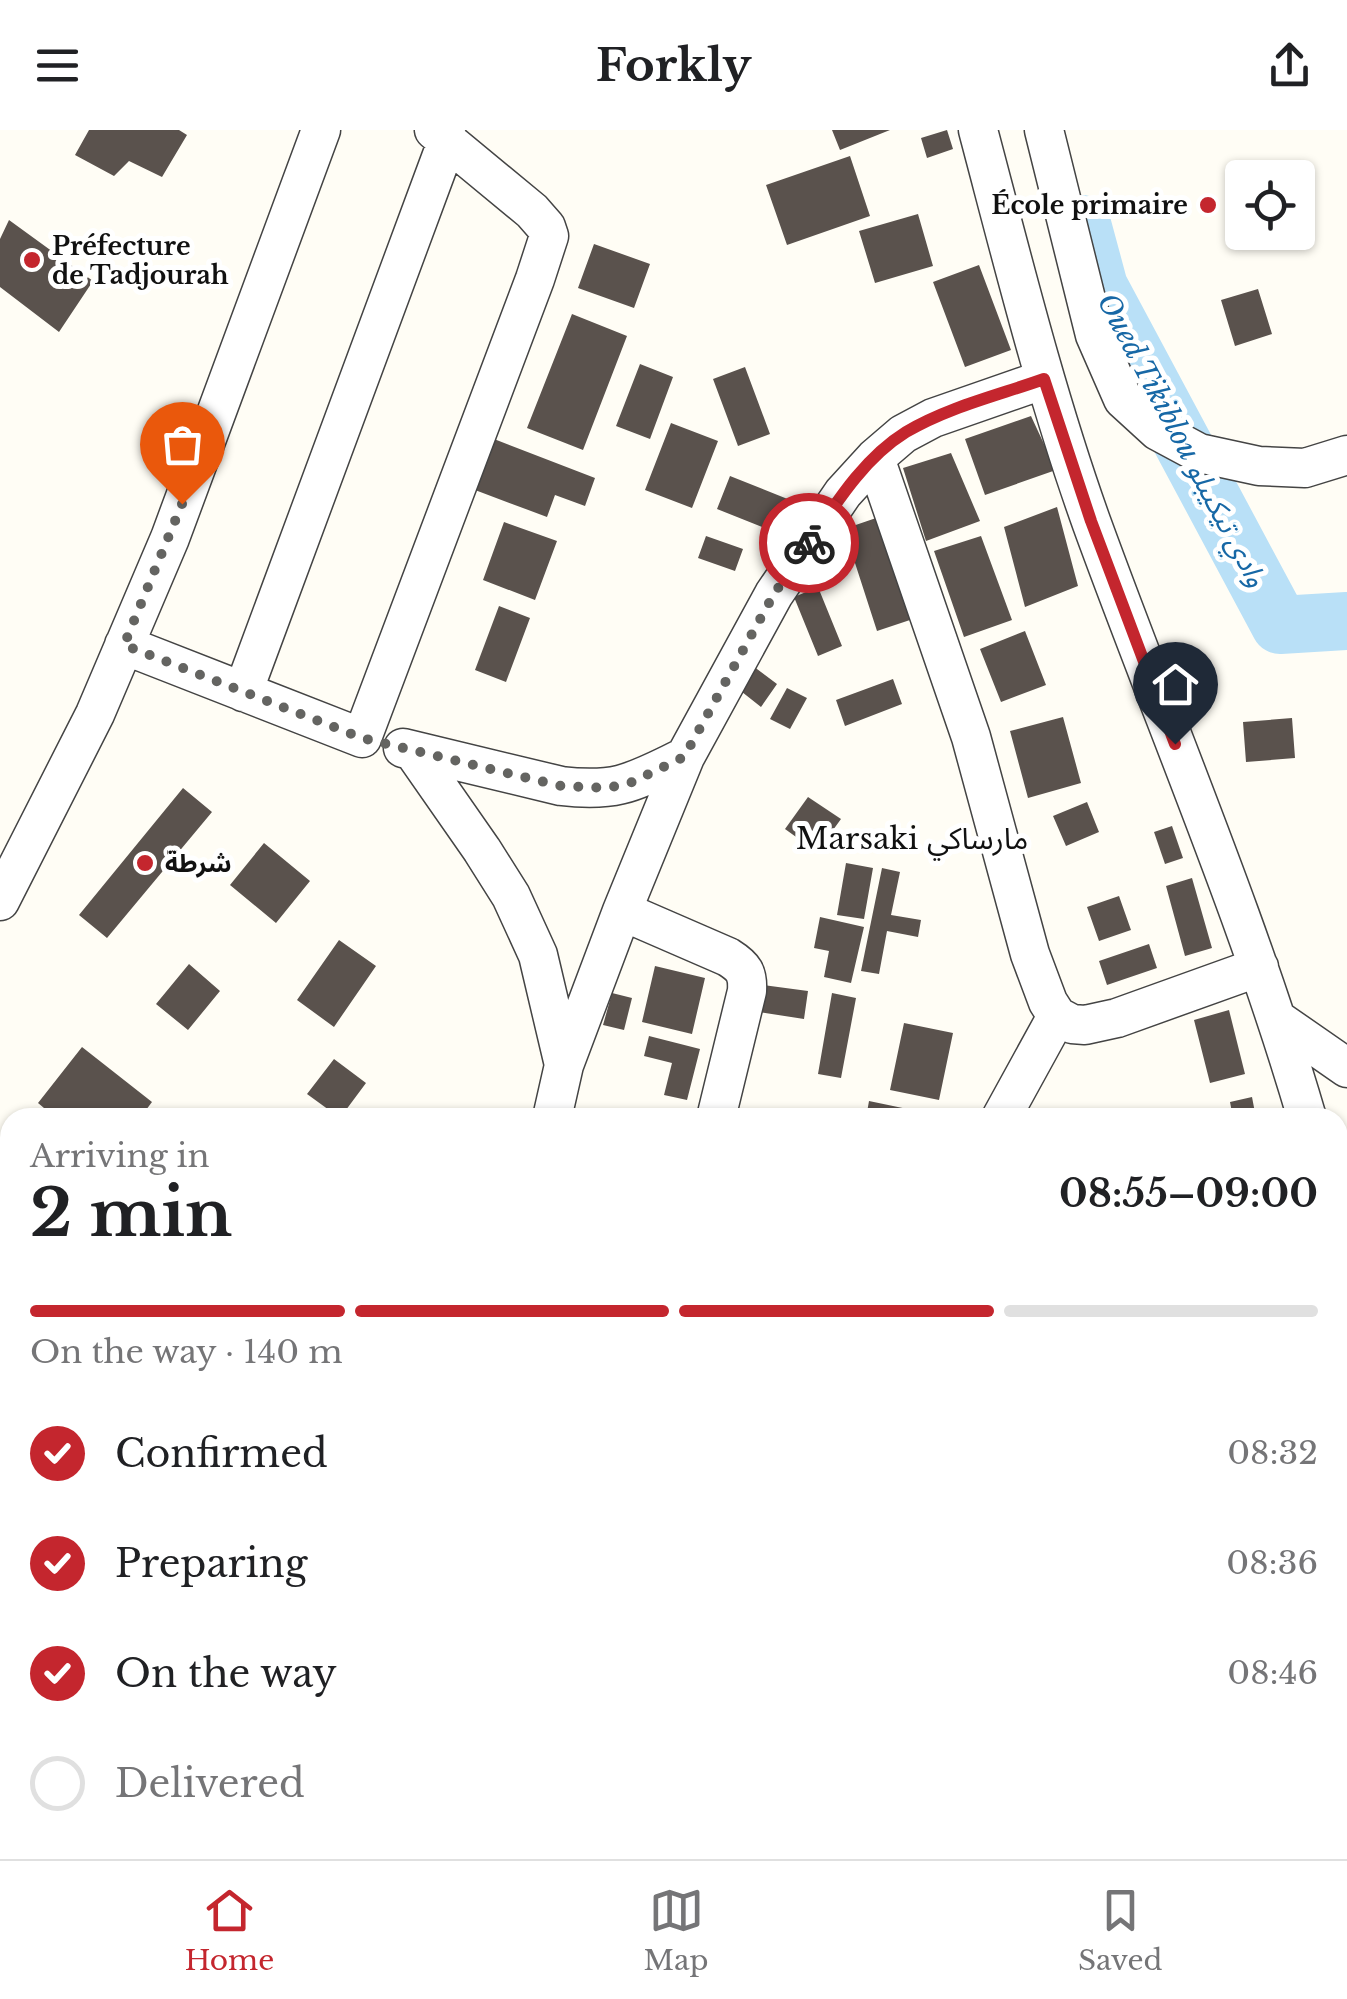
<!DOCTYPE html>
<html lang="en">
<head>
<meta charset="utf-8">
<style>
	:root { --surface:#fff; --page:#f2f2f2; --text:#202124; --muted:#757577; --line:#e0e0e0; --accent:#c4262e }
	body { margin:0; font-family:"Libre Baskerville","Noto Sans Arabic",serif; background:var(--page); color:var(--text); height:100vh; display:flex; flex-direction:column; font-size:38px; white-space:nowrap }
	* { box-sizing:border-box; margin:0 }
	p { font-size:32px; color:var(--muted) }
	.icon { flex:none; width:55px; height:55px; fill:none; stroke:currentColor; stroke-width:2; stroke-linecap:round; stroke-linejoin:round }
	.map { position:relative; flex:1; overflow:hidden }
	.details { position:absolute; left:0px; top:978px; width:1348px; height:752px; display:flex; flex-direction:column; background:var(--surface); border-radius:30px 30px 0 0; box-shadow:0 2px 8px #0004 }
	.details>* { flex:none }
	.fabs { position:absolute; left:1225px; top:30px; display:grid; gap:20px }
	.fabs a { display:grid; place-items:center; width:90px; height:90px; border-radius:10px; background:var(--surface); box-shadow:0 2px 8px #0004; font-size:50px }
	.pin { position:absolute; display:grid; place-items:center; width:85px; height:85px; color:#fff; margin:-102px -42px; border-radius:50% 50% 50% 0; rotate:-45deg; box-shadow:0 0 10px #0007 }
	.pin .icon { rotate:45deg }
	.courier { position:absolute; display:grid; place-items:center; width:100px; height:100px; margin:-50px; border:8px solid #c4262e; border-radius:50%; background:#fff; color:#222; box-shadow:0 2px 12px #0007 }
	.overview em { font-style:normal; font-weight:800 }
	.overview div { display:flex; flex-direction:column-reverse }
	.overview { display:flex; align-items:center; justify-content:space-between; height:170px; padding:0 30px }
	h1 { font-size:65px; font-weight:800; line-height:75px }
	.bar { display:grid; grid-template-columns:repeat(4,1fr); gap:15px 10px; align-content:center; height:120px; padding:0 30px }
	.bar i { height:12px; border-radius:8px; background:var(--line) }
	.bar .on { background:var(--accent) }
	.bar p { grid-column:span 4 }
	ol { padding:0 30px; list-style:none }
	li { display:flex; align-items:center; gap:30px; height:110px }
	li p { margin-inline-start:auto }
	li .icon { padding:10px; border-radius:50%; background:var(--accent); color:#fff; stroke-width:4 }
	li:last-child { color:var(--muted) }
	li i { width:55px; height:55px; border:5px solid var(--line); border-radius:50% }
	header { display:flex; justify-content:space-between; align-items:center; height:130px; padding:0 30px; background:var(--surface); font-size:45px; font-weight:800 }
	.tabs { display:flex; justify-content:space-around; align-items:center; height:140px; border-top:2px solid var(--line); background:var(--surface); font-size:28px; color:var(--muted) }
	.tabs a { display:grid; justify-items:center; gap:5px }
	.tabs .on { color:var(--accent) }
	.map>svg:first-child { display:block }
</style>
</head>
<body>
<header><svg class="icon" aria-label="menu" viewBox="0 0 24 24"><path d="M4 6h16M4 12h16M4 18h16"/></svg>Forkly<svg class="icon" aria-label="share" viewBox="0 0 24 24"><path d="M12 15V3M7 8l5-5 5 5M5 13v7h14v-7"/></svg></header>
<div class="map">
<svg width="1347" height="1729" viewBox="0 0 1347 1729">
	<rect width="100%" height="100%" fill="#fffdf5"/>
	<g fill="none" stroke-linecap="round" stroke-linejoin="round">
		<path stroke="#b9e0f7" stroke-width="58" d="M1082,94L1099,157L1280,495L1347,491"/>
	</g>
	<path fill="#5a524d" d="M89,0H179L187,5L162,47L129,31L114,46L75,25Z
		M832,0H890L840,20Z
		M947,0L953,19L927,28L921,8Z
		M850,26L870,86L787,115L766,55Z
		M918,84L933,136L875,153L859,101Z
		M1242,85V102L1282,103L1241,117L1232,88Z
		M9,90L93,151L59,202L0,157V109Z
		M594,114L650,134L634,178L578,158Z
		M979,135L1011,220L965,237L933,152Z
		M1258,159L1272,204L1235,216L1221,170Z
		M572,184L627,206L583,320L527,298Z
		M640,234L673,247L650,309L616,296Z
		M745,237L770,304L738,316L713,249Z
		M1031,286L1056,340L985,365L965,309Z
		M671,293L718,311L692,378L645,360Z
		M494,309L595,348L585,376L555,365L547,387L475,360Z
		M951,323L980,391L926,411L903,338Z
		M730,346L795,372L782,405L717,379Z
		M1057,377L1078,456L1025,477L1004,397Z
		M879,387L913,489L877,501L844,399Z
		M504,392L557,411L535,470L483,450Z
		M706,406L743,419L735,441L698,428Z
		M981,406L1012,490L964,507L934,421Z
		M818,457L842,516L818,526L794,467Z
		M499,476L530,488L506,552L475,540Z
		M1025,501L1046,555L1001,572L980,519Z
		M753,536L777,554L761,577L737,558Z
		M893,549L902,574L845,596L836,570Z
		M787,558L807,568L790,599L770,589Z
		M1063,587L1081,653L1028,668L1010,601Z
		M1292,588L1295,628L1246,632L1243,592Z
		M183,658L212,682L107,808L79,785Z
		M808,667L841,689L817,722L785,699Z
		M1087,672L1099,702L1066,716L1053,686Z
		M1172,696L1183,728L1165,734L1154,702Z
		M264,713L310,751L276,793L230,755Z
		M846,733L873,738L864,789L837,785Z
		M882,738L900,742L891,785L921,790L918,807L887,801L879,844L861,841Z
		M1192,748L1212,818L1185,826L1166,756Z
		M1119,766L1131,800L1099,811L1087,777Z
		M820,787L864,797L851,853L824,847L829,821L814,818Z
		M339,810L376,836L334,897L297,870Z
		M1149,814L1157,838L1107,855L1099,831Z
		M189,834L220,861L188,900L156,874Z
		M655,836L705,848L692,904L642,892Z
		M763,855L808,861L804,889L759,882Z
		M612,863L632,868L624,900L603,895Z
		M832,863L856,868L841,948L818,944Z
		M1229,880L1245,944L1210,953L1194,890Z
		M904,893L953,903L939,970L890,960Z
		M649,906L700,919L687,970L664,965L672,933L644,926Z
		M82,917L152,972L140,988H56L38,973Z
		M334,929L366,953L340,988L307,964Z
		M1252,967L1256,988H1233L1230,972Z
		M869,971L941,986L940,988H866Z
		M10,1019V1039L0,1032Z
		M6,1209L10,1212V1343L0,1335V1217Z
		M1338,1281L1347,1287V1311L1340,1322L1338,1320Z
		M0,1580L7,1586L10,1583V1648L0,1640Z
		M71,1720H139L132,1729H63Z
		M590,1720H634L653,1729H592L587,1727Z
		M796,1720H835L830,1729H812Z
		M1045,1720H1072L1066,1729H1050L1042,1723Z"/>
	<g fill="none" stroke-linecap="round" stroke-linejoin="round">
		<defs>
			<path id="minor" d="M978,0C1013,132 1046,266 1092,394C1164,592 1248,786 1307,988
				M1044,0L1095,205L1123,269L1158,301L1199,323L1259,336L1305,338L1347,325
				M875,328L971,607L1030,824L1048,872L1057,886L1072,894L1085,895L1117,888L1259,837
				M124,515L362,608L535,149L549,106L546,97L532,81L434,0
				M243,562L448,9
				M403,618L561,656C619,663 635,651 685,627
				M413,621L482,720L511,766L538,825L564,935L552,988
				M0,771L95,584L170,408L321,0
				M1278,890L1347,938
				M564,935L622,781
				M716,988L747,861C748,843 744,837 728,827L622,781L685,627L774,464L843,363L875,328L903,304L933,288L1045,249
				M1001,988L1057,886
				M1338,1024L1347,1034
				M1338,1392L1347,1377
				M387,1729L389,1720
				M531,1729L533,1720
				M767,1729L772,1720
				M924,1729L930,1720
				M1148,1729L1153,1720"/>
		</defs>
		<use href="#minor" stroke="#444" stroke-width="41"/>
		<use href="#minor" stroke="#fff" stroke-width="38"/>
	</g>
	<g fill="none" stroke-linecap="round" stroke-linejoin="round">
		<path stroke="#646461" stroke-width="10" stroke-dasharray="0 18" d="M182,374L124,515L362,608L561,656L607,658L630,653L684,627L774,464L809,413"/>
		<path stroke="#c4262e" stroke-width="12" d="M809,413C836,373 864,328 906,302C948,277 999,265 1044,249L1091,391L1175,614"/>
	</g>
	<g fill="#c4262e" stroke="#fff" stroke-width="4">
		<circle cx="1208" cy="75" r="10"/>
		<circle cx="32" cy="130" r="10"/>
		<circle cx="145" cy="733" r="10"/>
	</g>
	<g text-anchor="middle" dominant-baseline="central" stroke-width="10" stroke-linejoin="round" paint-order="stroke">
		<g font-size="25" font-weight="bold" fill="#111" stroke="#fff" text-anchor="start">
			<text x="1188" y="75" text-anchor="end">École primaire</text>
			<text x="52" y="116">Préfecture<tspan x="52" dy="29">de Tadjourah</tspan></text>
			<text x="165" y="733">شرطة</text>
		</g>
		<g font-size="28" font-style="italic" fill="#1768a6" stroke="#fff">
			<text transform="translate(1182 310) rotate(62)">Oued Tikiblou وادي تيكيبلو</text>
		</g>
		<g font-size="30" fill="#111" stroke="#fff">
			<text x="912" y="708">Marsaki مارساكي</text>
		</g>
	</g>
</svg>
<div class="fabs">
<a><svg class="icon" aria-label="locate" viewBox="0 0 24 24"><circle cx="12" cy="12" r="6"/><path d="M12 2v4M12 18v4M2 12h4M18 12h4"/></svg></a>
</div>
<div class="pin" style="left:182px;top:374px;background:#ea580c"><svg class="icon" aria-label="bag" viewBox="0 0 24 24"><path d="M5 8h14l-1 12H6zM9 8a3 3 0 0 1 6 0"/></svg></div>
<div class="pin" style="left:1175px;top:614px;background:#1f2937"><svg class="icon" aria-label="home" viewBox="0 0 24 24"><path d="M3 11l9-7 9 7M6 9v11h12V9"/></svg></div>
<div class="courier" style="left:809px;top:413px"><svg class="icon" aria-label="bike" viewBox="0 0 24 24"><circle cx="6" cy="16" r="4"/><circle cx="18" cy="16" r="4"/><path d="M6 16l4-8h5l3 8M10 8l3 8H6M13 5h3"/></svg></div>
<section class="details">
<div class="overview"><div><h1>2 min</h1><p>Arriving in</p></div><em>08:55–09:00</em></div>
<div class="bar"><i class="on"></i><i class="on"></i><i class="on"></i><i></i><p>On the way · 140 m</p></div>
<ol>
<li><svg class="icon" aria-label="check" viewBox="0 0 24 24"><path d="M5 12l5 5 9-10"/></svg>Confirmed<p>08:32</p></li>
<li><svg class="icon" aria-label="check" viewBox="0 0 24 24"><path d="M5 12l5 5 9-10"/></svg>Preparing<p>08:36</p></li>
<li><svg class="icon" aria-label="check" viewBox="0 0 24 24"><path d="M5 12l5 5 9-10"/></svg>On the way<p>08:46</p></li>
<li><i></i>Delivered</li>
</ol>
</section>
</div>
<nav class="tabs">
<a class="on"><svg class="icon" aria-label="home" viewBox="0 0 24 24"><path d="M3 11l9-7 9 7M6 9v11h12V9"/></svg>Home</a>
<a><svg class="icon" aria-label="map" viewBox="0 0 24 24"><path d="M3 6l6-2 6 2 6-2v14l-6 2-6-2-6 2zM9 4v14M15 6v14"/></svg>Map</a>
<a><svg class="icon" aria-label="saved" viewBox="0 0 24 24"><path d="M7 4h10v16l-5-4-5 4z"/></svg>Saved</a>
</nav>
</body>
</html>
